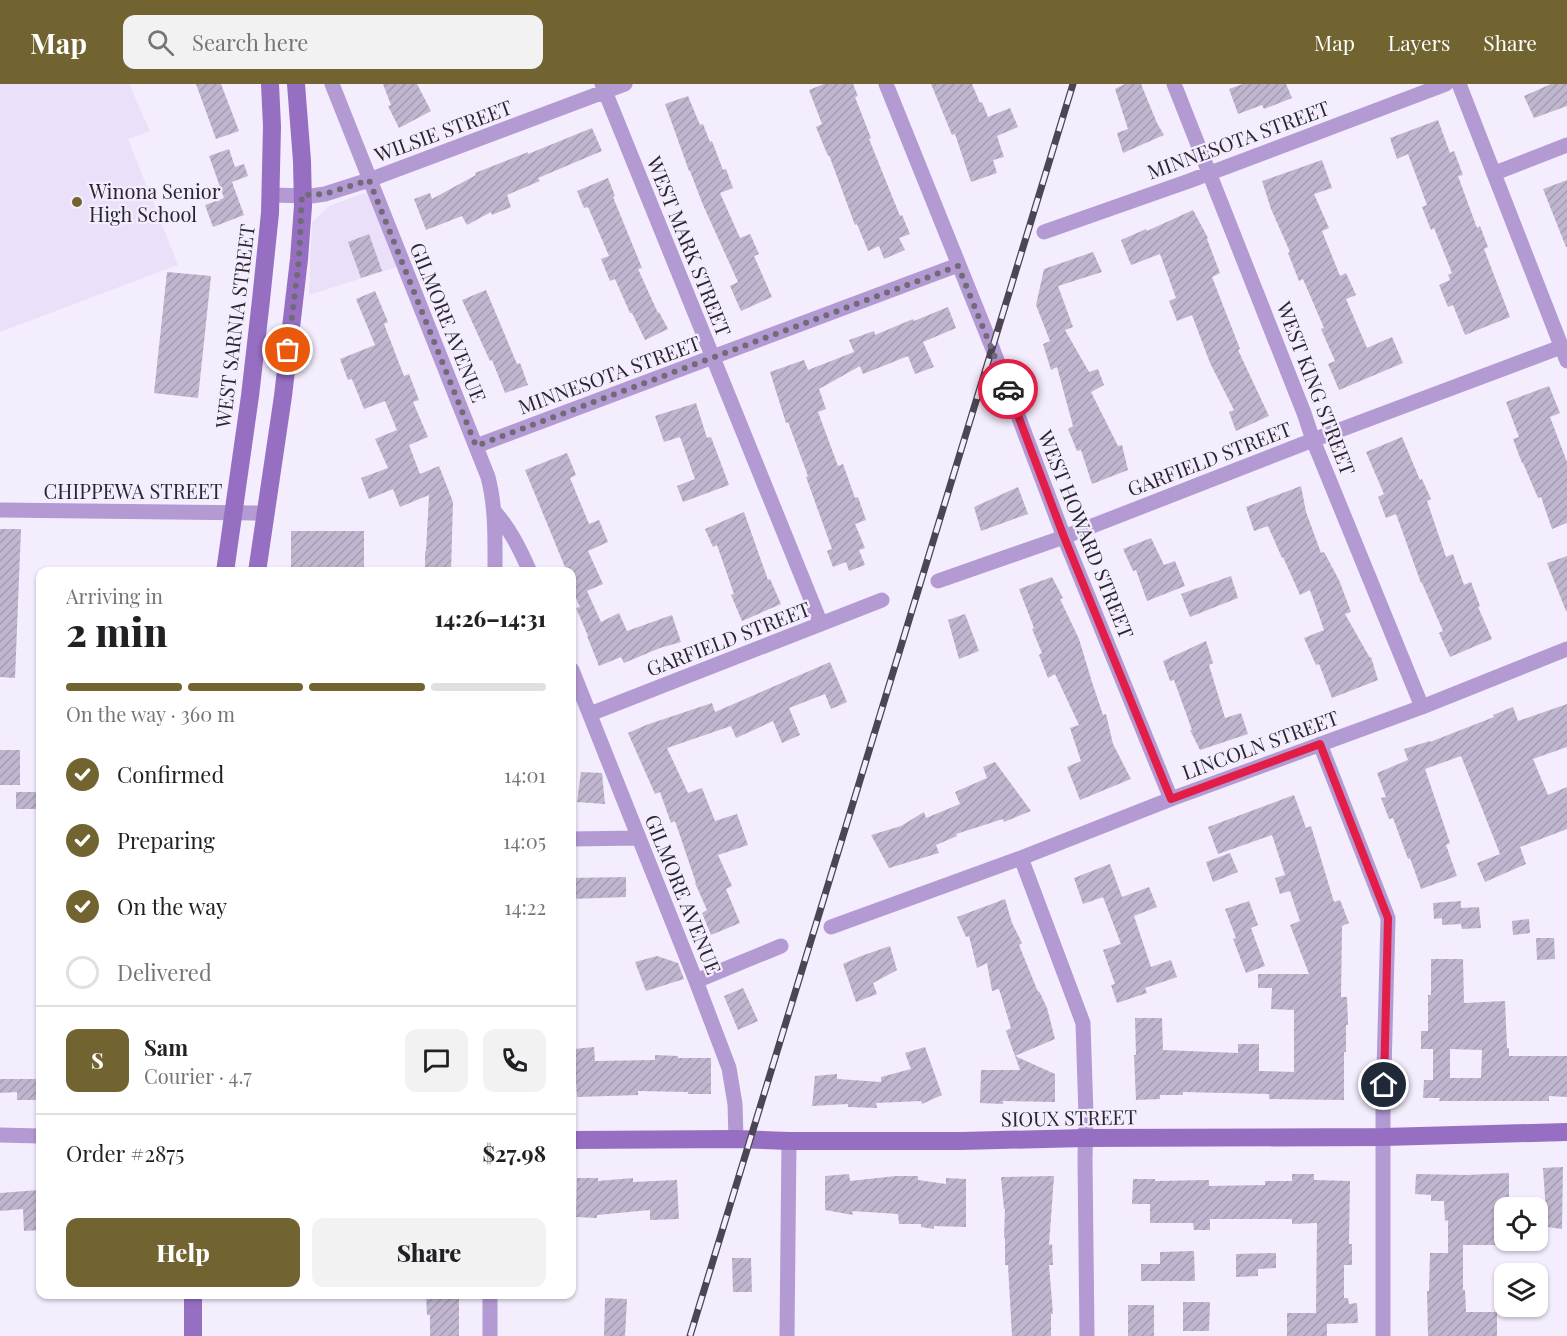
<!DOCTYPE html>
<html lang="en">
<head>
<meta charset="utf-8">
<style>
	:root { --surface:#fff; --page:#f2f2f2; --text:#202124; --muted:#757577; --line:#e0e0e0; --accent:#726431 }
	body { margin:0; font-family:"Playfair Display",serif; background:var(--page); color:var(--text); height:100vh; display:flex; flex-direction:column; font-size:22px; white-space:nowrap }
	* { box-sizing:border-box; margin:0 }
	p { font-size:20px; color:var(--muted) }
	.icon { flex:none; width:33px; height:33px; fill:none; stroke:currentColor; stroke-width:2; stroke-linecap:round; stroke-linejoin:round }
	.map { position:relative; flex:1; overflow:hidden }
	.side { position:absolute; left:36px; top:483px; width:540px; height:732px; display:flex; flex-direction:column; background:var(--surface); border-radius:12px; box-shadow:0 2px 4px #0004 }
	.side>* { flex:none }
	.controls { position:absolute; left:1494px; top:1113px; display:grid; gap:12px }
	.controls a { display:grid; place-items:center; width:54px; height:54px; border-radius:12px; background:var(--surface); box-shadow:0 2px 4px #0004; font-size:30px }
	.pin { position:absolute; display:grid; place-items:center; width:51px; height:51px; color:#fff; margin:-26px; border:3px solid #fff; border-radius:50%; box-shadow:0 2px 6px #0007 }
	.courier { position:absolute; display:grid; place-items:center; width:60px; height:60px; margin:-30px; border:4px solid #e11d48; border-radius:50%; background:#fff; color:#222; box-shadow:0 2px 8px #0007 }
	.overview em { font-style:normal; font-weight:800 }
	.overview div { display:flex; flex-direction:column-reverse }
	.overview { display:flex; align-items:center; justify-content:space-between; height:102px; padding:0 30px }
	h1 { font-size:39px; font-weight:800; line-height:45px }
	.bar { display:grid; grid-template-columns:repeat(4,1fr); gap:9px 6px; align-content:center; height:72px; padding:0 30px }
	.bar i { height:8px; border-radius:4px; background:var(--line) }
	.bar .selected { background:var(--accent) }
	.bar p { grid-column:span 4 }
	.line { display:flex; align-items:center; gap:15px; padding:0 30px; border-top:2px solid var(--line) }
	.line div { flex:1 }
	.round { display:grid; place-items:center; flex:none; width:63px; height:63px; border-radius:12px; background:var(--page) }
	ol { padding:0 30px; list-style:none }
	li { display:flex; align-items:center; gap:18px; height:66px }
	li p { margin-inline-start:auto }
	li .icon { padding:6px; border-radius:50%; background:var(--accent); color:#fff; stroke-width:4 }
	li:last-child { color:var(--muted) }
	li i { width:33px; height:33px; border:3px solid var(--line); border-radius:50% }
	.button { display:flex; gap:12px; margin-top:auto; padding:12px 30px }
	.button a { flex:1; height:69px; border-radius:12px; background:var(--accent); color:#fff; font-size:24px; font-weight:800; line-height:69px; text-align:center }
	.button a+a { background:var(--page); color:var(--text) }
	header { display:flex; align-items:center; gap:36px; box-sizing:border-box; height:84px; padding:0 30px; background:var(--accent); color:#fff }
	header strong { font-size:28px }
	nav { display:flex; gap:33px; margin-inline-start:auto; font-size:21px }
	.search { width:420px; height:54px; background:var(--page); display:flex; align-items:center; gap:15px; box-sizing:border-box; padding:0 21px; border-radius:12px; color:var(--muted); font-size:22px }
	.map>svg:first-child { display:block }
</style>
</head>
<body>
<header>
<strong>Map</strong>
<div class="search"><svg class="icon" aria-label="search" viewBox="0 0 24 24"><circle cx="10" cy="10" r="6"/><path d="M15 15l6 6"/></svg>Search here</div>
<nav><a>Map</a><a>Layers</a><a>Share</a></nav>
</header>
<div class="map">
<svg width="1567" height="1252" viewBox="0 0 1567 1252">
	<defs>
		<pattern id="building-hatch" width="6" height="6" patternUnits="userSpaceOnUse" patternTransform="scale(1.5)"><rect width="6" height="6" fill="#c0b6cf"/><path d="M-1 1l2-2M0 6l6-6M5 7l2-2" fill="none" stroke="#a59cb2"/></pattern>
	</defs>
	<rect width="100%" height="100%" fill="#f3edfd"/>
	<path fill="#ebe0fa" d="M0,0H129L150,47L128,55L178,181L0,248Z
		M367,108L397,183L309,211L312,138L329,122Z"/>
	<path fill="url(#building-hatch)" fill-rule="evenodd" d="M196,0H221L239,47L216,55Z
		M383,0H417L431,27L399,44L388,22L391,21Z
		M824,0H853L858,12L855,13L871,54L869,55L900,132L902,131L910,150L899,154L905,166L884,175L879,162L868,167L857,140L855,141L829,71L828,72L816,43L822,40L809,6Z
		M931,0H972L980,19L982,18L988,33L1010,24L1018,43L997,52L1004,73L993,76L997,89L971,98L955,50L952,51Z
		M1125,0H1141L1157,39L1164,51L1123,69L1117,49L1128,45L1115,5Z
		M1243,0H1286L1292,14L1264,25L1262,21L1238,30L1229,5Z
		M1551,0H1567V22L1534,34L1524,12Z
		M688,12L700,41L703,40L710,58L712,57L723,86L726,85L733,104L720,109L740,154L750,150L759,170L754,172L772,213L741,227L730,202L738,198L703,121L690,87H689L665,20Z
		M1438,36L1450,69L1454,67L1463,91L1458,92L1477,144L1480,142L1488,163L1484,165L1510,233L1465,251L1453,221L1448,223L1439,201L1450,196L1448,191L1452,189L1434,144L1431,146L1422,123L1427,121L1408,70L1397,75L1390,54Z
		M592,44L602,67L538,94L540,97L507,111L511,123L492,131L491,128L467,141L462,132L426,146L414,115L430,109L432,115L476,91L475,89L528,68V70Z
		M229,65L235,83L244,80L248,92L232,98L244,131L213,143L205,121L224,114L209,72Z
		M1322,76L1332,104L1314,110L1329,144L1322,147L1340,192L1346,189L1356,211L1346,215L1367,264L1392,253L1403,279L1339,306L1328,280L1335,277L1321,245L1324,244L1303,195L1299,197L1288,169L1290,168L1271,125L1262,97Z
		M608,94L615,112L613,113L642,184L638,185L658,229L659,228L668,245L645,256L632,229H630L615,195L610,197L601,175L609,172L588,123L584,124L577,107Z
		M1567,96V163H1566L1543,105Z
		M1193,126L1208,154L1207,155L1220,189L1212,193L1240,265L1238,266L1269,332L1236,347L1229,328L1234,326L1210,279L1192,231L1177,237L1169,217L1176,214L1160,170L1131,181L1121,156L1146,145L1147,147Z
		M369,150L382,187L361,194L348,158Z
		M1093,168L1102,188L1058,202L1073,243L1065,246L1089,288L1098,285L1104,301L1091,308L1118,362L1122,361L1128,386L1092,400L1081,366L1077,367L1068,345L1073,342L1057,283L1051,286L1043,260L1050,257L1036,221L1044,185Z
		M167,188L211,192L198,314L154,309Z
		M486,206L517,280L520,279L528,301L505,309L492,276L490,277L462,216Z
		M375,207L388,238L384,240L404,292L409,290L419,316L413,318L428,353L409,361L420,390L439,382L453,418L451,488H425V467H426L429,411L400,423L393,405L369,415L361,394L388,384L375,355L397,346L385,317L364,325L352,295L348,296L340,275L375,261L356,215Z
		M948,223L956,244L923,258L934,283L915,290L908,272L863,290L860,282L819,305L826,325L818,328L838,382L843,380L855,414L858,413L866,436L855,440L865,464L859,466L865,481L849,487L846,478L833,483L827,467L832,465L806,393L808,392L788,338L786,339L770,288L804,276L808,286L854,268L849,256L874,247L875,251L913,235L914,237Z
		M1549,302L1560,329L1550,333L1567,378V439L1552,445L1541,413L1538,414L1523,379H1522L1513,355L1519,353L1506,318Z
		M696,319L707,354L711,353L729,401L683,418L677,402L695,395L680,353L664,358L655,332Z
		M1402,353L1420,396L1422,395L1431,415L1427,417L1446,473L1453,470L1464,501L1471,498L1480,522L1478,523L1492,555L1450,573L1439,549L1443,547L1422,499H1421L1396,430L1386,434L1378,413L1384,410L1366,368Z
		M567,369L576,391L570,394L589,440L599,436L608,458L588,467L603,500L587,507L601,538L619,529L627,547L672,531L681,558L660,564L624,579L621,573L599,582L587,552H588L576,524L580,523L572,505V488H567L525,386Z
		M1301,402L1306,428L1321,469L1324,468L1339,496L1351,528L1345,530L1370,574L1371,573L1378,596L1332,614L1319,580L1316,581L1304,554L1324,546L1310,506L1300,511L1283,473L1282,474L1268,442L1254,447L1246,423Z
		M1018,403L1028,430L981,447L974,423Z
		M744,428L768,496L770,495L781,520L742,537L731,511L734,510L717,461L713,463L705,445Z
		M0,445H21L15,594L0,593Z
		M291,447H364V488H291Z
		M1151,454L1164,481L1175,477L1185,502L1147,517L1136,486L1133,487L1123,465Z
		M1567,472V527H1566L1547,479Z
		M1231,492L1238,514L1190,533L1181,510Z
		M1052,493L1063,514L1060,515L1079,555L1092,598L1103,631L1106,630L1113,660L1131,695L1080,716L1067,683L1081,677L1070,644L1079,641L1055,590L1048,594L1039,571L1042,569L1032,545L1034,544L1019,505Z
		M965,530L979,567L959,575L948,536Z
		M1206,557L1213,579L1209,581L1225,634L1241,629L1248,650L1200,666L1190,646H1192L1174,596L1170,597L1163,577Z
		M830,578L847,618L831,625L825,610L789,624L800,651L782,659L773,637L736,654L731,642L667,664L688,709L702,704L715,737L737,730L748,761L718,771L732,802L726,805L740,839L711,851L702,829L707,826L695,799H696L675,737L671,739L660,708L655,710L628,649L646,641L712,619L715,628Z
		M1567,620V663L1533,675L1548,711L1567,703V745L1520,763L1526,780L1485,798L1477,779L1500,770L1461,672L1425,685L1450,759L1446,761L1457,792L1421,805L1410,774L1408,775L1393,734L1389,735L1381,714L1386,713L1377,689L1408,676L1404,665L1430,657V658L1494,633L1493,631L1513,623L1518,637Z
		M0,666H20V701H0Z
		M995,678L1031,727L1004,738L1003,735L956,750L957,752L936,761L939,769L889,784L871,751L901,742L924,728L926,734L960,720L955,708L987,694L983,683Z
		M581,688L602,689L605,720L577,718Z
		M16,708H40V725H16Z
		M1294,711L1306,744L1311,742L1334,818L1340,816L1349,839L1342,842L1341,913H1347L1348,941H1346V968H1344V1016L1269,1015V1010L1183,1008V1011H1160V1015L1136,1016L1134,971H1136L1135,934H1162L1163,966L1238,969V960H1259V987L1294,988V926L1271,925L1272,904H1258V890H1309L1290,841L1300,837L1290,807L1280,810L1275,794L1285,791L1272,751L1218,770L1208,743Z
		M1230,769L1238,788L1213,798L1206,778Z
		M1110,780L1122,813L1149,803L1157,823L1134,832L1151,883L1171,876L1177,893L1145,904L1147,909L1117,919L1111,901L1115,900L1103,866L1121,860L1103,813L1083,820L1074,794Z
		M626,793V813L572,815V794Z
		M1005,815L1012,839L1022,859L1019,861L1038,908L1039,907L1047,924L1055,955L1015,972L1006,947L1011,944L999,905L992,907L987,879L977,884L969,852L966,853L957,833Z
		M1249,817L1258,841L1251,844L1265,882L1246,889L1233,855L1236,854L1225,825Z
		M1461,817V824L1479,823L1481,844L1462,845L1461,840L1442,841V834L1434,835L1433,819Z
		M1529,835L1530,849L1513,851L1512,837Z
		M1536,854H1554L1555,875L1537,876Z
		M890,862L897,886L873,899L877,910L856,918L843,880L861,872Z
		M657,872L678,879L684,895L646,907L635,878Z
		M1431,875H1463L1464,919L1505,917L1507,964H1509V972H1567V1013L1549,1012V1017H1439L1440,1014H1423L1424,996H1433V965H1421V947H1428V911H1431ZM1450,965L1482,966L1481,994H1450Z
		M743,904L758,937L738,946L724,912Z
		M594,963L595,977L655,976V971L678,972V974H711V1010H688V1008L638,1007V1011L577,1013L574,965Z
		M925,963L942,1011L922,1020L921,1017L876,1019L877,1024L848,1023V1020L812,1022L815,992L837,990V995L881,998V993L911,985L905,969Z
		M1015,972L1055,990V1018L1003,1017V1020L980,1019L981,986H1020Z
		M0,995H40V1016H17V1008L0,1009Z
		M1563,1083L1562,1145L1547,1143L1543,1084Z
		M1509,1089V1124H1504V1161H1463V1206H1465L1466,1228H1497V1252H1428L1427,1207H1429L1430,1169H1448V1136L1445,1137L1444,1117H1431V1111L1415,1110L1416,1090L1467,1091Z
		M849,1090L850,1097L896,1092H918V1096L946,1100V1094L966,1095V1143L934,1142V1145L921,1143V1140H899L898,1130L852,1127L853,1131L825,1126V1092Z
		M1292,1090H1314V1096L1350,1097L1349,1160H1352V1181H1344V1214H1348L1349,1220L1357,1219L1358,1239L1327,1240V1252H1287V1229H1316L1317,1139L1292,1140V1135H1210V1146H1194L1193,1139H1150V1120H1132L1133,1095H1155V1097L1209,1096V1102L1265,1101V1097H1292Z
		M1054,1092L1049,1161L1052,1160L1053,1181H1049L1053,1230H1051V1252H1012L1008,1181H1005V1154H1004L1005,1125H1004L1001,1093Z
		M577,1094H598V1097L633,1094V1098L677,1096L679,1135L650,1136V1126L597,1131V1134L576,1133Z
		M39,1106L40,1146L24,1147L23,1125L0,1127V1109Z
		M1194,1167L1195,1197H1141V1180H1160V1168Z
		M1276,1169V1184L1258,1185V1192L1236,1193V1170Z
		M732,1174H751L752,1208H733Z
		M426,1210H459V1252H430V1231H427Z
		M605,1214L627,1215L625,1252H604Z
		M1183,1218H1210L1209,1247H1183Z
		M1128,1221H1154V1252H1128Z"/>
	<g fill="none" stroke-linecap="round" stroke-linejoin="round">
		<path stroke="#b39ad3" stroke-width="15" d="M332,0L488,393C496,424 495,455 495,488
			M602,0L821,540
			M886,0L992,263L1064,453L1171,715
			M1174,0L1304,329L1313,356L1422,623
			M1459,0L1567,277
			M1495,89L1567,61
			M270,111L311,112L325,110L369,96L625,0
			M1044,148L1189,97L1446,0
			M476,362L958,181
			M0,426L265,429
			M494,427C510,445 520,465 530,488
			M938,497L1064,453L1313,356L1561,263
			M572,586L696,897L729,984L735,1020L736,1055
			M590,630L882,516
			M1320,660L1388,834L1383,1025V1252
			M572,755L638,754
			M1021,774L1083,939L1086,1031L1085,1075L1087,1252
			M831,843L1021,774L1171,715L1422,623L1567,565
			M696,897L781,862
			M0,1051L40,1052
			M490,1252V1210
			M787,1252L789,1057"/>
		<path stroke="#966fc3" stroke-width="18" d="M225,488L250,312L261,216L270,129L272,42L270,0
			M257,488L283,312L299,175L303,122L302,77L296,0
			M572,1056L736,1055L789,1057H961L1085,1054L1384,1053L1567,1048
			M193,1210V1252"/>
		<defs>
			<path id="rail" d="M690,1252L1073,0"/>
		</defs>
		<use href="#rail" stroke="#4b4651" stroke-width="7"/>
		<use href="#rail" stroke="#f3edfd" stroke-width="4.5" stroke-dasharray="14" stroke-linecap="butt"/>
	</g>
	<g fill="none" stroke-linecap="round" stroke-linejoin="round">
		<path stroke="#706b77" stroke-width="6" stroke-dasharray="0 10.8" d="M288,266L299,175L302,111L325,110L369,96L476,362L958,182L1008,305"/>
		<path stroke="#e11d48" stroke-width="8" d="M1008,305L1064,453L1171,715L1320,660L1388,834L1384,1001"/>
	</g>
	<circle fill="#726431" stroke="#f3edfd" stroke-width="2" cx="77" cy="118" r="6"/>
	<g text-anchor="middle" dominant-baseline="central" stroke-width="4.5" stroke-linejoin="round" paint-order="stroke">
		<g font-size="20" fill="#2a252f" stroke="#f3edfd">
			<text transform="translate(443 46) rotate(-20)">WILSIE STREET</text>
			<text transform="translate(1238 55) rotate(-20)">MINNESOTA STREET</text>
			<text transform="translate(690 162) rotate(68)">WEST MARK STREET</text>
			<text transform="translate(449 238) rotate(68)">GILMORE AVENUE</text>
			<text transform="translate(234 242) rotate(-83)">WEST SARNIA STREET</text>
			<text transform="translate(609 290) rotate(-20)">MINNESOTA STREET</text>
			<text transform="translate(1317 304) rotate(69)">WEST KING STREET</text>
			<text transform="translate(1209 374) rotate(-21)">GARFIELD STREET</text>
			<text x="133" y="406">CHIPPEWA STREET</text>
			<text transform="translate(1087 450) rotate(68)">WEST HOWARD STREET</text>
			<text transform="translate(728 554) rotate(-21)">GARFIELD STREET</text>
			<text transform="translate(1260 660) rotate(-20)">LINCOLN STREET</text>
			<text transform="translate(684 810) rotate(68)">GILMORE AVENUE</text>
			<text transform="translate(1069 1033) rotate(-1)">SIOUX STREET</text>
		</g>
		<g font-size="20" fill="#2a252f" stroke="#f3edfd" text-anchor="start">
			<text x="89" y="106">Winona Senior<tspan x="89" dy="23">High School</tspan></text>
		</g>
	</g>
</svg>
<div class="controls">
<a><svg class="icon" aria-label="locate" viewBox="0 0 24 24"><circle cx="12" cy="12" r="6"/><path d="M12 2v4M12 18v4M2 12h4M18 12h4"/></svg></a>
<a><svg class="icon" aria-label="layers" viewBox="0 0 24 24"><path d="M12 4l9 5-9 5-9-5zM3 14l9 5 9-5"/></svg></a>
</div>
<div class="pin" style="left:288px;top:266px;background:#ea580c"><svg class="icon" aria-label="bag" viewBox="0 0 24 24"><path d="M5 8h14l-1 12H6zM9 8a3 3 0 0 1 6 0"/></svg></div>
<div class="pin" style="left:1384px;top:1001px;background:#1f2937"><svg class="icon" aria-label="home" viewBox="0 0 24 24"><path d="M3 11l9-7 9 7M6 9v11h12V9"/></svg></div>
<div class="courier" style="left:1008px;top:305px"><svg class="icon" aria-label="car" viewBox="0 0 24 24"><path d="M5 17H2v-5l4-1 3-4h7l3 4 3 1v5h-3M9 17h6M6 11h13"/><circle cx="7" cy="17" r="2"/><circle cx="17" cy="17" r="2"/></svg></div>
<section class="side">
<div class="overview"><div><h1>2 min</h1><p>Arriving in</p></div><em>14:26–14:31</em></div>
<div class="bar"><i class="selected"></i><i class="selected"></i><i class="selected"></i><i></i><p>On the way · 360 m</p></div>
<ol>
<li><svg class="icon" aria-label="check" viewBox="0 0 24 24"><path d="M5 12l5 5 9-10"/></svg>Confirmed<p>14:01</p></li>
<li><svg class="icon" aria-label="check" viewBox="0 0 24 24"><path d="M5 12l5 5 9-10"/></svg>Preparing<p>14:05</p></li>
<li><svg class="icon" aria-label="check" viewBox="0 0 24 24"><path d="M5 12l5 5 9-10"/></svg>On the way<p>14:22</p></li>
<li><i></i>Delivered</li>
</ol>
<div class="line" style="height:108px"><b class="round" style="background:var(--accent);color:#fff">S</b><div><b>Sam</b><p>Courier · 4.7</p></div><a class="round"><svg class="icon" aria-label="chat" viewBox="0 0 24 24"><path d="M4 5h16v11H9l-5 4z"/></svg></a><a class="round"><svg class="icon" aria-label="phone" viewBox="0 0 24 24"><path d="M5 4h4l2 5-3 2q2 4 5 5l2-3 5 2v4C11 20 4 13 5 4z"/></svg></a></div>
<div class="line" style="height:78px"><div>Order #2875</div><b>$27.98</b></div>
<div class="button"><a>Help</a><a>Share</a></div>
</section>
</div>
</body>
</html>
